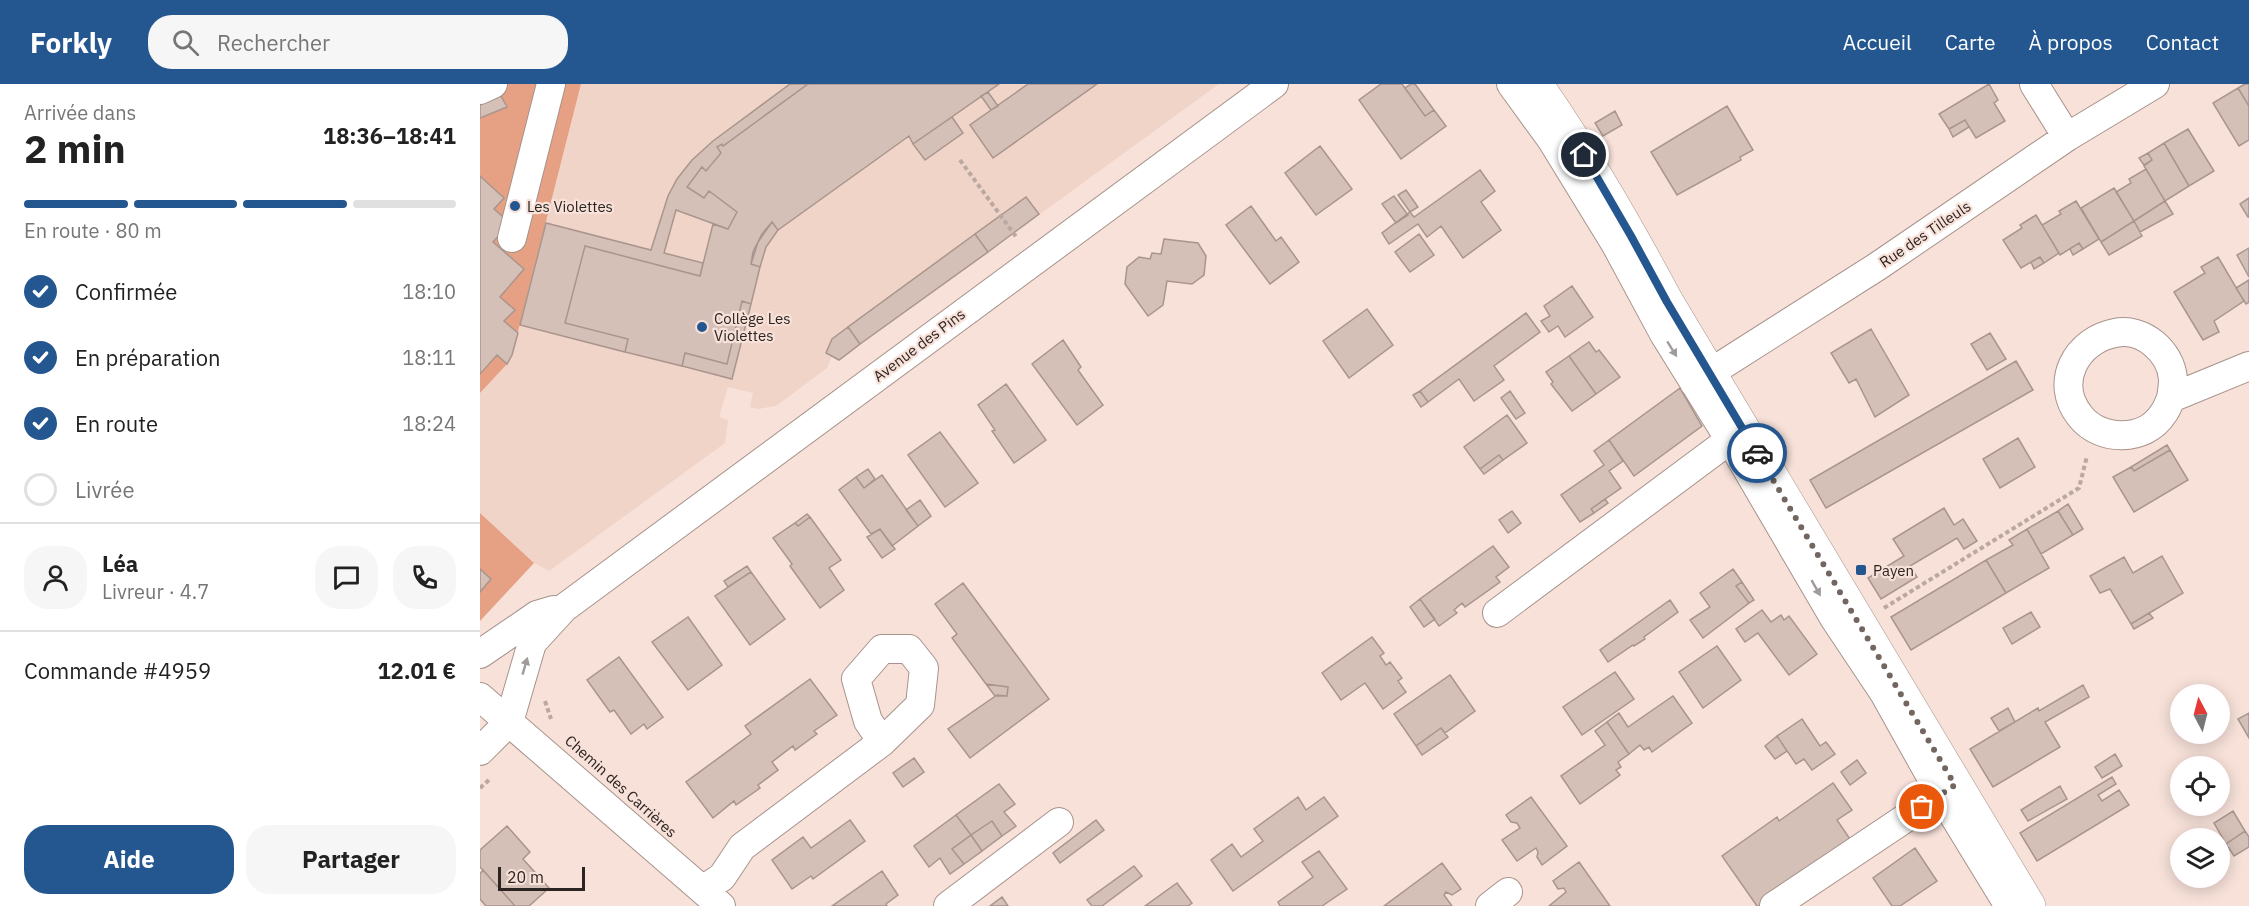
<!DOCTYPE html>
<html lang="fr">
<head>
<meta charset="utf-8">
<style>
	:root { --surface:#fff; --page:#f6f6f6; --text:#222; --muted:#767676; --line:#e0e0e0; --accent:#245790 }
	body { margin:0; font-family:"IBM Plex Sans",sans-serif; background:var(--page); color:var(--text); height:100vh; display:flex; flex-direction:column; font-size:22px; white-space:nowrap }
	* { box-sizing:border-box; margin:0 }
	p { font-size:20px; color:var(--muted) }
	.icon { flex:none; width:33px; height:33px; fill:none; stroke:currentColor; stroke-width:2; stroke-linecap:round; stroke-linejoin:round }
	.map { position:relative; flex:1; overflow:hidden }
	.panel { display:flex; flex-direction:column; background:var(--surface); width:480px }
	.panel>* { flex:none }
	.needle { width:39px; rotate:353deg }
	.controls { position:absolute; left:1690px; top:600px; display:grid; gap:12px }
	.controls a { display:grid; place-items:center; width:60px; height:60px; border-radius:50%; background:var(--surface); box-shadow:0 3px 15px #0003; font-size:30px }
	.scale { position:absolute; left:18px; bottom:15px; width:87px; box-sizing:border-box; padding-left:6px; border:3px solid #2c2421; border-top:0; font-size:16px; line-height:21px; white-space:nowrap; color:#2c2421; -webkit-text-stroke:4px #f7e1d9; paint-order:stroke }
	.pin { position:absolute; display:grid; place-items:center; width:51px; height:51px; color:#fff; margin:-26px; border:3px solid #fff; border-radius:50%; box-shadow:0 2px 6px #0007 }
	.courier { position:absolute; display:grid; place-items:center; width:60px; height:60px; margin:-30px; border:4px solid #245790; border-radius:50%; background:#fff; color:#222; box-shadow:0 2px 8px #0007 }
	.summary em { font-style:normal; font-weight:800 }
	.summary div { display:flex; flex-direction:column-reverse }
	.summary { display:flex; align-items:center; justify-content:space-between; height:102px; padding:0 24px }
	h1 { font-size:39px; font-weight:800; line-height:45px }
	.bar { display:grid; grid-template-columns:repeat(4,1fr); gap:9px 6px; align-content:center; height:72px; padding:0 24px }
	.bar i { height:8px; border-radius:4px; background:var(--line) }
	.bar .selected { background:var(--accent) }
	.bar p { grid-column:span 4 }
	.line { display:flex; align-items:center; gap:15px; padding:0 24px; border-top:2px solid var(--line) }
	.line div { flex:1 }
	.round { display:grid; place-items:center; flex:none; width:63px; height:63px; border-radius:24px; background:var(--page) }
	ol { padding:0 24px; list-style:none }
	li { display:flex; align-items:center; gap:18px; height:66px }
	li p { margin-inline-start:auto }
	li .icon { padding:6px; border-radius:50%; background:var(--accent); color:#fff; stroke-width:4 }
	li:last-child { color:var(--muted) }
	li i { width:33px; height:33px; border:3px solid var(--line); border-radius:50% }
	.cta { display:flex; gap:12px; margin-top:auto; padding:12px 24px }
	.cta a { flex:1; height:69px; border-radius:24px; background:var(--accent); color:#fff; font-size:24px; font-weight:800; line-height:69px; text-align:center }
	.cta a+a { background:var(--page); color:var(--text) }
	header { display:flex; align-items:center; gap:36px; box-sizing:border-box; height:84px; padding:0 30px; background:var(--accent); color:#fff }
	header strong { font-size:28px }
	nav { display:flex; gap:33px; margin-inline-start:auto; font-size:21px }
	.search { width:420px; height:54px; background:var(--page); display:flex; align-items:center; gap:15px; box-sizing:border-box; padding:0 21px; border-radius:24px; color:var(--muted); font-size:22px }
	main { display:flex; flex:1; min-height:0 }
	.map>svg:first-child { display:block }
</style>
</head>
<body>
<header>
<strong>Forkly</strong>
<div class="search"><svg class="icon" aria-label="search" viewBox="0 0 24 24"><circle cx="10" cy="10" r="6"/><path d="M15 15l6 6"/></svg>Rechercher</div>
<nav><a>Accueil</a><a>Carte</a><a>À propos</a><a>Contact</a></nav>
</header>
<main>
<section class="panel">
<div class="summary"><div><h1>2 min</h1><p>Arrivée dans</p></div><em>18:36–18:41</em></div>
<div class="bar"><i class="selected"></i><i class="selected"></i><i class="selected"></i><i></i><p>En route · 80 m</p></div>
<ol>
<li><svg class="icon" aria-label="check" viewBox="0 0 24 24"><path d="M5 12l5 5 9-10"/></svg>Confirmée<p>18:10</p></li>
<li><svg class="icon" aria-label="check" viewBox="0 0 24 24"><path d="M5 12l5 5 9-10"/></svg>En préparation<p>18:11</p></li>
<li><svg class="icon" aria-label="check" viewBox="0 0 24 24"><path d="M5 12l5 5 9-10"/></svg>En route<p>18:24</p></li>
<li><i></i>Livrée</li>
</ol>
<div class="line" style="height:108px"><a class="round"><svg class="icon" aria-label="person" viewBox="0 0 24 24"><circle cx="12" cy="8" r="4"/><path d="M4 21q1-7 8-7t8 7"/></svg></a><div><b>Léa</b><p>Livreur · 4.7</p></div><a class="round"><svg class="icon" aria-label="chat" viewBox="0 0 24 24"><path d="M4 5h16v11H9l-5 4z"/></svg></a><a class="round"><svg class="icon" aria-label="phone" viewBox="0 0 24 24"><path d="M5 4h4l2 5-3 2q2 4 5 5l2-3 5 2v4C11 20 4 13 5 4z"/></svg></a></div>
<div class="line" style="height:78px"><div>Commande #4959</div><b>12.01 €</b></div>
<div class="cta"><a>Aide</a><a>Partager</a></div>
</section>
<div class="map">
<svg width="1769" height="822" viewBox="0 0 1769 822">
	<rect width="100%" height="100%" fill="#f7e1d9"/>
	<path fill="#f1d4c8" d="M101,0H739L359,276L352,272L347,284L296,322L278,325L270,323L273,309L248,303L239,333L248,336L245,359L69,487L54,479L0,429V309L29,278L32,271Z"/>
	<path fill="#e6a083" d="M0,0H101L32,271L29,278L0,309Z
		M0,429L54,479L0,537Z"/>
	<path fill="#d5c0b8" stroke="#a9958d" stroke-width="1.5" d="M310,0H328L243,62L242,60L237,63L241,69L226,87L222,83L207,103L224,114L229,107L257,128L248,145L196,126L184,169L223,179L220,192L105,162L85,239L148,255L145,268L40,241L66,139L171,166L188,112L197,95L212,76L233,57Z
		M328,0H519L433,60L429,52L298,146L292,138L282,150L273,168L271,180L280,183L271,220L262,217L247,280L205,269L202,282L145,268L148,255L85,239L105,162L220,192L233,140L248,145L257,128L229,107L224,114L207,103L222,83L226,87L241,69L237,63L242,60L243,62Z
		M548,0H617L513,74L490,41Z
		M901,0H922L945,32L954,26L966,42L921,75L879,16Z
		M931,0H935L954,26L945,32L925,4Z
		M1509,0L1518,16L1514,19L1525,37L1496,54L1485,36L1469,45L1459,30Z
		M1765,0H1769V22L1758,4Z
		M1758,4L1769,22V56L1759,62L1733,19Z
		M508,8L518,22L511,26L501,12Z
		M21,12L27,23L0,34V21Z
		M1247,22L1273,66L1260,73L1261,76L1197,111L1171,68Z
		M1135,27L1142,41L1123,52L1115,39Z
		M472,33L483,49L445,76L433,60Z
		M1485,36L1489,43L1473,53L1469,45Z
		M1708,45L1734,87L1709,102L1684,59Z
		M1684,59L1709,102L1685,117L1664,82L1672,76L1668,69Z
		M840,62L872,105L836,131L805,89Z
		M1668,69L1672,76L1664,81L1659,74Z
		M1666,85L1685,117L1654,137L1636,108L1651,99L1649,95Z
		M1000,86L1015,107L1001,118L1021,146L983,174L961,142L947,153L938,140L909,160L902,149L930,128L934,133Z
		M0,92L24,114L14,125L30,139L13,158L44,185L20,213L35,226L24,237L38,249L32,271L27,280L17,271L0,290Z
		M1634,104L1654,137L1621,158L1601,124Z
		M926,106L938,123L930,128L918,111Z
		M914,112L928,131L916,139L902,120Z
		M546,113L559,130L508,168L495,150Z
		M1769,114V133H1768L1760,120Z
		M1596,117L1619,155L1603,165L1599,159L1580,171L1562,141L1581,130L1579,127Z
		M1685,117L1693,130L1660,148L1654,137Z
		M771,122L796,157L801,153L819,178L790,200L746,141Z
		M1556,131L1579,169L1564,179L1560,173L1541,184L1523,156L1542,144L1540,141Z
		M1654,137L1662,152L1629,171L1621,158Z
		M292,138L298,146L286,163L280,183L271,180L278,158Z
		M495,150L508,168L380,260L368,243Z
		M939,150L954,171L930,188L915,168Z
		M684,155L718,159L726,172L724,191L712,200L687,197L683,221L668,232L645,200L647,183L659,173L670,175L672,169L681,170Z
		M1599,159L1603,165L1593,171L1590,165Z
		M1769,164V193L1757,171Z
		M1560,173L1564,179L1554,185L1551,178Z
		M1738,173L1764,217L1734,237L1739,248L1723,256L1694,208L1725,189L1721,183Z
		M1769,196V218L1766,220L1756,204Z
		M1092,202L1113,233L1085,253L1078,242L1069,248L1061,237L1070,232L1064,222Z
		M262,217L271,220L252,295L202,282L205,269L247,280Z
		M887,225L913,261L869,294L843,257Z
		M1046,229L1060,248L1014,282L1024,296L994,317L979,295L948,318L940,307Z
		M368,243L380,260L359,276L346,269L352,255Z
		M1391,245L1429,311L1395,333L1376,295L1369,299L1351,269Z
		M1510,249L1526,275L1507,286L1491,260Z
		M583,256L601,283L598,286L623,321L597,341L552,280Z
		M1109,258L1116,268L1119,266L1140,293L1116,310L1089,272Z
		M1089,272L1116,310L1092,327L1071,300L1073,298L1066,288Z
		M1536,277L1553,306L1346,424L1330,396Z
		M526,300L566,356L534,379L512,347L515,346L498,321Z
		M1200,304L1222,342L1154,392L1129,356Z
		M940,307L948,318L941,323L933,311Z
		M1030,307L1045,329L1036,335L1021,314Z
		M1027,331L1047,359L1023,376L1019,371L1000,385L984,363Z
		M460,348L498,399L465,423L428,371Z
		M1538,354L1555,383L1520,404L1503,375Z
		M1129,356L1143,377L1129,387L1141,404L1111,425L1114,429L1100,438L1081,411L1124,381L1114,367Z
		M1687,361L1690,366L1654,387L1651,383Z
		M1690,366L1708,396L1654,428L1633,393L1651,383L1654,387Z
		M1019,371L1023,376L1004,390L1000,385Z
		M388,385L395,395L384,404L376,393Z
		M402,391L438,442L412,462L400,445L391,450L359,406L376,393L384,404Z
		M1125,415L1128,419L1114,429L1111,425Z
		M440,416L451,432L438,442L426,426Z
		M1588,420L1603,445L1593,451L1578,427Z
		M1464,424L1474,441L1483,435L1497,457L1484,465L1477,454L1430,482L1437,493L1401,515L1388,494L1424,472L1413,455Z
		M1032,427L1041,439L1028,449L1019,436Z
		M1578,427L1593,451L1561,470L1547,445Z
		M327,430L330,433L318,442L315,439Z
		M330,433L361,476L349,484L364,506L340,524L310,482L312,480L293,454L315,439L318,442Z
		M400,445L415,465L402,474L387,453Z
		M1547,445L1569,484L1526,509L1506,476L1533,461L1529,456Z
		M1013,462L1029,483L1016,493L1020,498L985,523L982,519L974,526L977,529L959,542L940,515Z
		M1682,472L1703,509L1651,540L1630,505L1620,509L1610,492L1644,473L1653,489Z
		M1506,476L1526,509L1431,566L1411,533Z
		M267,482L271,488L248,503L244,497Z
		M0,485L11,495L0,508Z
		M1253,485L1262,498L1256,502L1269,519L1223,554L1210,536L1230,523L1220,509Z
		M271,488L305,535L270,561L235,512Z
		M1262,498L1274,516L1269,519L1256,502Z
		M483,499L569,615L490,674L468,645L517,611L527,612L528,603L506,600L472,554L477,550L455,520Z
		M940,515L955,535L944,543L930,523Z
		M1190,516L1198,528L1164,553L1165,555L1154,562L1153,561L1128,578L1120,566Z
		M1282,526L1291,538L1301,531L1304,536L1309,532L1337,570L1309,591L1278,549L1265,558L1256,545Z
		M1551,528L1560,543L1532,560L1523,544Z
		M1669,529L1673,534L1654,545L1651,540Z
		M208,533L242,581L208,606L172,558Z
		M892,553L904,569L900,572L906,581L910,578L922,594L918,597L926,608L903,625L885,599L861,616L842,589Z
		M1237,562L1261,596L1223,624L1199,588Z
		M139,573L183,633L167,645L164,640L151,650L134,626L130,628L107,596Z
		M1135,588L1154,615L1102,651L1083,623Z
		M970,591L995,627L965,649L961,644L936,662L914,630Z
		M330,595L357,631L334,647L337,650L315,666L313,662L292,678L298,686L278,701L280,704L256,721L254,717L233,734L206,698L271,650L265,642Z
		M506,600L528,603L527,612H515Z
		M1603,601L1609,613L1565,638L1580,663L1513,703L1490,665L1558,624L1559,627Z
		M1193,612L1212,639L1172,668L1169,663L1164,666L1160,661L1149,670L1127,638L1139,629L1148,643Z
		M1528,624L1535,638L1519,647L1511,634Z
		M1769,629V654L1758,635Z
		M1322,635L1340,662L1346,658L1355,670L1332,686L1324,675L1316,680L1297,652Z
		M1127,638L1149,670L1138,678L1141,683L1136,686L1140,691L1100,720L1081,692L1125,661L1115,647Z
		M961,644L968,653L942,671L936,662Z
		M1297,652L1307,667L1295,675L1285,662Z
		M1635,670L1642,682L1622,694L1615,683Z
		M434,674L444,688L423,703L413,689Z
		M1377,676L1386,689L1370,701L1361,688Z
		M1632,693L1636,700L1618,711L1622,717L1639,706L1649,721L1557,777L1540,749Z
		M1353,699L1372,726L1357,736L1372,758L1283,822H1277L1242,772L1297,733L1299,737Z
		M519,700L535,720L524,728L536,742L522,752L512,737L491,751L476,731Z
		M1580,702L1587,715L1548,737L1541,726Z
		M818,713L826,726L844,713L858,732L753,807L731,776L752,760L761,773L783,757L774,745Z
		M1051,713L1087,762L1062,781L1057,773L1058,768L1056,764L1037,777L1022,756L1040,744L1037,739L1031,738L1026,731Z
		M1753,727L1765,747L1746,760L1734,739Z
		M476,731L491,751L472,765L484,780L470,790L460,774L449,783L434,762Z
		M370,736L385,757L333,795L331,792L312,805L292,776L323,753L331,764Z
		M616,736L624,746L580,779L573,769Z
		M512,737L522,752L502,767L491,751Z
		M27,742L50,768L43,775L69,804L49,822H35L0,783V766Z
		M1765,747L1769,753V763L1754,772L1746,760Z
		M491,751L502,767L484,780L472,765Z
		M1435,764L1457,797L1420,822H1412L1393,794Z
		M839,767L867,805L842,822H800L798,818L833,793L822,778Z
		M1099,778L1130,822H1069L1086,808L1084,804L1078,805L1073,797Z
		M962,779L981,805L972,811L966,808L964,811L972,822H904Z
		M654,782L662,792L622,822H612L607,816Z
		M3,786L35,822H6L0,815V790Z
		M402,787L418,811L406,820L407,822H352Z
		M697,799L712,819L708,822H665Z
		M522,813L528,822H510Z"/>
	<g fill="none" stroke-linecap="round" stroke-linejoin="round">
		<defs>
			<path id="minor" d="M1031,0L1071,55L1136,161L1184,250L1250,356L1354,534L1404,609L1461,711L1529,822
				M1554,0L1587,53
				M0,6L13,0
				M32,154L71,0
				M1214,299L1398,182L1587,53L1675,0
				M1691,314C1692,308 1693,301 1693,295C1691,268 1663,243 1635,249C1597,256 1573,298 1600,332C1620,358 1665,358 1683,330C1687,325 1689,319 1691,314L1769,282
				M1017,529L1263,346
				M0,570L57,531L74,526
				M0,613L241,822
				M0,667L29,638L52,559L84,524L794,0
				M224,805L242,793L262,763L402,658L440,621L444,584L429,565H402L376,595L388,637L402,658
				M468,822L579,738
				M1010,822L1028,808
				M1294,822L1475,701"/>
			<path id="major" d="M1056,0C1105,70 1147,143 1187,218L1549,822"/>
		</defs>
		<use href="#minor" stroke="#a7938b" stroke-width="30"/>
		<use href="#major" stroke="#a7938b" stroke-width="34"/>
		<path stroke="#baa8a1" stroke-width="4" stroke-dasharray="4.5 3" stroke-linecap="butt" d="M480,76L537,154
			M1404,524L1599,404L1607,372
			M65,617L71,635
			M0,704L11,694"/>
		<use href="#minor" stroke="#fff" stroke-width="28"/>
		<use href="#major" stroke="#fff" stroke-width="33"/>
	</g>
	<defs><path id="oneway-solid" d="M-6-.8H1V-3.2L6.5 0L1 3.2V.8H-6Z" transform="scale(1.5)"/></defs>
	<g fill="#a09c9b">
		<use href="#oneway-solid" transform="translate(1192 265) rotate(58)"/>
		<use href="#oneway-solid" transform="translate(1336 504) rotate(60)"/>
		<use href="#oneway-solid" transform="translate(45 582) rotate(-74)"/>
	</g>
	<g fill="none" stroke-linecap="round" stroke-linejoin="round">
		<path stroke="#736661" stroke-width="6" stroke-dasharray="0 10.8" d="M1277,369L1475,701L1442,723"/>
		<path stroke="#245790" stroke-width="8" d="M1104,71L1151,152L1187,218L1277,369"/>
	</g>
	<g fill="#245790" stroke="#f7e1d9" stroke-width="2">
		<circle cx="35" cy="122" r="6"/>
		<circle cx="222" cy="243" r="6"/>
		<rect x="1375" y="480" width="12" height="12" rx="3"/>
	</g>
	<g text-anchor="middle" dominant-baseline="central" stroke-width="4.5" stroke-linejoin="round" paint-order="stroke">
		<g font-size="15" fill="#2c2421" stroke="#f7e1d9" text-anchor="start">
			<text x="47" y="122">Les Violettes</text>
			<text x="234" y="234">Collège Les<tspan x="234" dy="17">Violettes</tspan></text>
			<text x="1393" y="486">Payen</text>
		</g>
		<g font-size="15" fill="#2c2421" stroke="#f7e1d9">
			<text transform="translate(1445 150) rotate(-34)">Rue des Tilleuls</text>
			<text transform="translate(439 261) rotate(-37)">Avenue des Pins</text>
			<text transform="translate(141 702) rotate(42)">Chemin des Carrières</text>
		</g>
	</g>
</svg>
<div class="controls">
<a><svg class="needle" viewBox="-14 -14 28 28"><path d="M0-13l5 13h-10z" fill="#e53935"/><path d="M0 13l5-13h-10z" fill="#767676"/></svg></a>
<a><svg class="icon" aria-label="locate" viewBox="0 0 24 24"><circle cx="12" cy="12" r="6"/><path d="M12 2v4M12 18v4M2 12h4M18 12h4"/></svg></a>
<a><svg class="icon" aria-label="layers" viewBox="0 0 24 24"><path d="M12 4l9 5-9 5-9-5zM3 14l9 5 9-5"/></svg></a>
</div>
<div class="scale">20 m</div>
<div class="pin" style="left:1442px;top:723px;background:#ea580c"><svg class="icon" aria-label="bag" viewBox="0 0 24 24"><path d="M5 8h14l-1 12H6zM9 8a3 3 0 0 1 6 0"/></svg></div>
<div class="pin" style="left:1104px;top:71px;background:#1f2937"><svg class="icon" aria-label="home" viewBox="0 0 24 24"><path d="M3 11l9-7 9 7M6 9v11h12V9"/></svg></div>
<div class="courier" style="left:1277px;top:369px"><svg class="icon" aria-label="car" viewBox="0 0 24 24"><path d="M5 17H2v-5l4-1 3-4h7l3 4 3 1v5h-3M9 17h6M6 11h13"/><circle cx="7" cy="17" r="2"/><circle cx="17" cy="17" r="2"/></svg></div>
</div>
</main>
</body>
</html>
